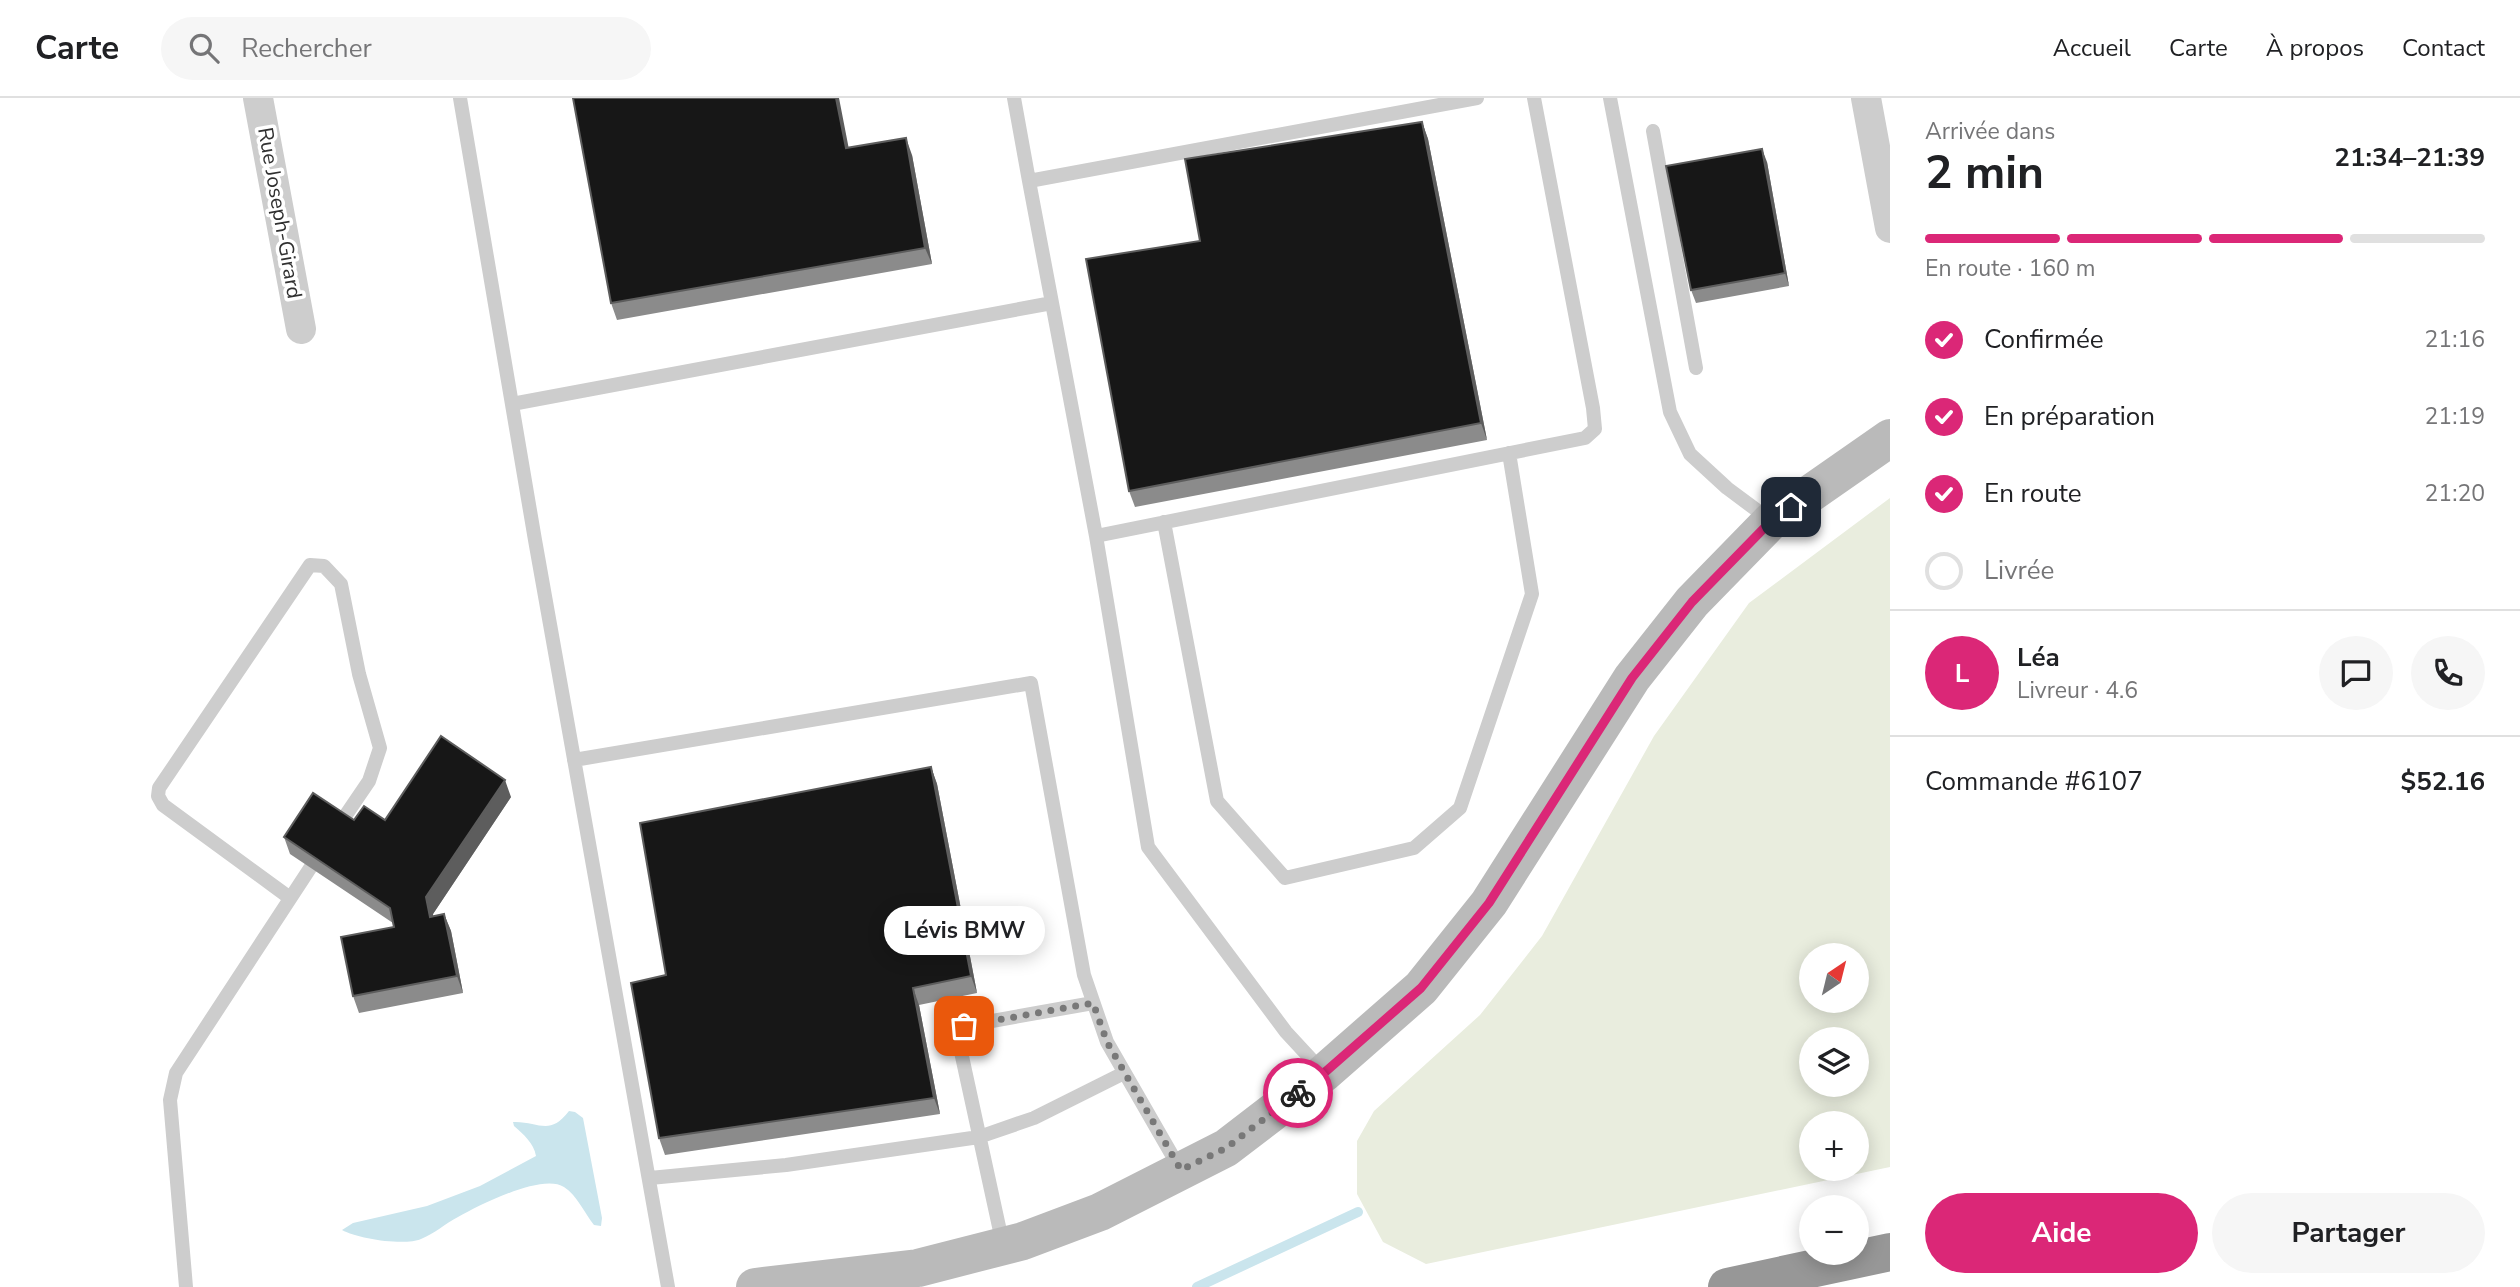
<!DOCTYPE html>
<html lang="fr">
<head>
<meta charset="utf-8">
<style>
	:root { --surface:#fff; --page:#f6f6f6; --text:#202124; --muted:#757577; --line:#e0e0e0; --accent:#db2777 }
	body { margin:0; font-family:"Nunito Sans",sans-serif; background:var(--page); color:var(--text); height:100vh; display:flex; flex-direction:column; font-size:26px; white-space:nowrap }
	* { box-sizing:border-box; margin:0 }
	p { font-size:23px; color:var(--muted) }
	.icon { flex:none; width:38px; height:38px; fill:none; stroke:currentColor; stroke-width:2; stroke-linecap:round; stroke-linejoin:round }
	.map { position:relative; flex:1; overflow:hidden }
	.details { display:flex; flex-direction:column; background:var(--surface); width:630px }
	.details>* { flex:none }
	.needle { width:46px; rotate:35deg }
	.buttons { position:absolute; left:1799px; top:845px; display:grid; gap:14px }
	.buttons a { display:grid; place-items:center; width:70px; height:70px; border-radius:50%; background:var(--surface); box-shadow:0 4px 18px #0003; font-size:35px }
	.pin { position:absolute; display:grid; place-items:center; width:60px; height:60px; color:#fff; margin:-30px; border-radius:14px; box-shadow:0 4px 10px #0006 }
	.courier { position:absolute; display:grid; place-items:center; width:70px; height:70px; margin:-35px; border:5px solid #db2777; border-radius:50%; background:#fff; color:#222; box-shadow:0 2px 9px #0007 }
	.bubble { position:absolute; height:49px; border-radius:24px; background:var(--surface); box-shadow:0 4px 18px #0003; font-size:23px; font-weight:700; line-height:49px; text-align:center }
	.summary em { font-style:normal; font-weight:700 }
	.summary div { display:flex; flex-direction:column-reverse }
	.summary { display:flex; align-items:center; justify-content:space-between; height:119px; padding:0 35px }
	h1 { font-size:46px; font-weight:700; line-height:52px }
	.bar { display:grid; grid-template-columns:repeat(4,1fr); gap:10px 7px; align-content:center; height:84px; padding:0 35px }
	.bar i { height:9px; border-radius:5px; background:var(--line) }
	.bar .on { background:var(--accent) }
	.bar p { grid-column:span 4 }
	.line { display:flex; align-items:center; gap:18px; padding:0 35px; border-top:2px solid var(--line) }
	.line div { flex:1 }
	.round { display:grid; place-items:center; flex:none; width:74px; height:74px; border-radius:37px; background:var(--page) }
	ol { padding:0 35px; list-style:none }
	li { display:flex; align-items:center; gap:21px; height:77px }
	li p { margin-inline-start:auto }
	li .icon { padding:7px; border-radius:50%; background:var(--accent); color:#fff; stroke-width:4 }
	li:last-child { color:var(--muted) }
	li i { width:38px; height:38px; border:4px solid var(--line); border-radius:50% }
	.primary-button { display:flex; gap:14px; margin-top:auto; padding:14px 35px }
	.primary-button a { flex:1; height:80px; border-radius:42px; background:var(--accent); color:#fff; font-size:28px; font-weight:700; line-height:80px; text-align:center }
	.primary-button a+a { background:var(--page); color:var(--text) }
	header { display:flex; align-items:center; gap:42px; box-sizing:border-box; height:98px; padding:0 35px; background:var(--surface); border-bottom:2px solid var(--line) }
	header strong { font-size:33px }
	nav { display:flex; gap:38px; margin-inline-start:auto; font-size:24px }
	.search { width:490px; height:63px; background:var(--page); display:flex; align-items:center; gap:18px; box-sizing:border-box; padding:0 24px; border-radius:38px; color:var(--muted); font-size:26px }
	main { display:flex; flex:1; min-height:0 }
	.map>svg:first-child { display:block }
</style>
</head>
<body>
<header>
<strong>Carte</strong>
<div class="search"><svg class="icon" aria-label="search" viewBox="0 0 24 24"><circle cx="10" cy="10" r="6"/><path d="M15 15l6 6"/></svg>Rechercher</div>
<nav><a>Accueil</a><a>Carte</a><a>À propos</a><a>Contact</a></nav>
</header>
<main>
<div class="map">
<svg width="1890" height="1189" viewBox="0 0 1890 1189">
	<rect width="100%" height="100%" fill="#fff"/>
	<path fill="#e9edde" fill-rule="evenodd" d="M1890,400V1069L1426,1166L1383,1144L1357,1096V1043L1374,1013L1480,917L1542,838L1654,638L1749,505ZM1811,858H1857V903H1811ZM1811,942H1857V987H1811ZM1811,1026H1857V1071H1811Z"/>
	<path fill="#cae5ed" d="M569,1013L575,1014L583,1020L602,1120L601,1128L594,1127C585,1116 577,1097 564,1089C542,1075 480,1107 458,1119C446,1125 434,1136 421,1141C405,1148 358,1141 342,1132L353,1125L427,1108L480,1088L536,1058C534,1045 523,1036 514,1028L513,1024C539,1023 549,1039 569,1013Z"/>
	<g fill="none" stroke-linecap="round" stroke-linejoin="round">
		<path stroke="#cae5ed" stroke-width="10" d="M1197,1189L1358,1114"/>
		<path stroke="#cdcdcd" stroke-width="14" d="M460,0L535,442L668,1189
			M1014,0L1029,83
			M1610,0L1670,314L1690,356L1727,390L1770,422
			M1653,33L1696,270
			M512,306L1052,205
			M1164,424L1217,703L1285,780L1414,750L1460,710L1532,496L1509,355
			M1096,438L1585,340L1595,331L1593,310L1534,0
			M574,662L1031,585L1084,877L1107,944L1180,1071
			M290,800L163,707L158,698L159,690L310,467L324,468L341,486L359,576L380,650L369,683L335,733
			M1323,974L1286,934L1148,749L1096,438L1029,83L1477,0
			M650,1080L786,1067L979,1039L1034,1020L1124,975
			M1003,1147L958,940L964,928L1093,905
			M186,1189L170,1002L176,975L320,755"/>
		<path stroke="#cdcdcd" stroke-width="30" d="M258,0L301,231
			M1866,0L1890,130"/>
		<path stroke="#bababa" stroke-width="38" d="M755,1189L918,1170L1023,1143L1100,1114L1226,1050L1324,975L1421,890L1489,805L1632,580L1692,504L1771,423L1890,340"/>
		<path stroke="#979797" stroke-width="38" d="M1727,1189L1890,1154"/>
	</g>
	<path fill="#8b8b8b" d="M1422,24L1428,41L1487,342L1135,409L1129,393L1200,143Z
		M849,50L912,57L932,166L617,222L611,205Z
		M1767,64L1789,188L1696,205L1691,192Z
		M931,669L937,686L977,895L919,907L940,1016L665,1057L659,1040Z
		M511,699L433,816V818L444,816L451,833L463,895L359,915L353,898L394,829L393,825L290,756L284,739L354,722H385Z"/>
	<path fill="#5d5d5d" d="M836,0H839L852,67L846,50Z
		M1422,24L1428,41L1487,342L1481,325Z
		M906,40L912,57L932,166L925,150Z
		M1762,51L1767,64L1789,188L1785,175Z
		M931,669L937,686L977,895L971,878Z
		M505,682L511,699L433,816L436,836L430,819L426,799Z
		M444,816L451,833L463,895L457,878Z
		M913,890L919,907L940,1016L934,1000Z"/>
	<path fill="#171717" stroke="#5d5d5d" stroke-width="2" d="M573,0H836L846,50L906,40L925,150L611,205Z
		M1422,24L1481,325L1129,393L1086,161L1200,143L1185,61Z
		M1762,51L1785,175L1691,192L1666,68Z
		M441,638L505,682L426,799L430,819L444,816L457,878L353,898L341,839L394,829L390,810L284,739L313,695L354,722L364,708L385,722Z
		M931,669L971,878L913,890L934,1000L659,1040L631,885L666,877L640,725Z"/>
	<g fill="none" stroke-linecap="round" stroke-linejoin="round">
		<path stroke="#787878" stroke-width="7" stroke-dasharray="0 12.6" d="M964,928L1093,905L1107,944L1181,1072L1226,1050L1298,995"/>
		<path stroke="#db2777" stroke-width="9" d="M1298,995L1324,975L1421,890L1489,805L1632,580L1692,504L1771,423L1791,409"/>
	</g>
	<g text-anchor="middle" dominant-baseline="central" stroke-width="7" stroke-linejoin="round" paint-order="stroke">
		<g font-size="21" fill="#303030" stroke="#fff">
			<text transform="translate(280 115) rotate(80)">Rue Joseph-Girard</text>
		</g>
	</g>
</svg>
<div class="buttons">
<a><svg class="needle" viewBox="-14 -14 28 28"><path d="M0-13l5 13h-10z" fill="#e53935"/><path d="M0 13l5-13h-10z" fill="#757577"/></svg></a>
<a><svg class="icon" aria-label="layers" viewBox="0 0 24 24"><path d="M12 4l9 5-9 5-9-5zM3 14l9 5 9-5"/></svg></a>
<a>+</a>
<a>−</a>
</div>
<div class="pin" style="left:964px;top:928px;background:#ea580c"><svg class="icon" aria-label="bag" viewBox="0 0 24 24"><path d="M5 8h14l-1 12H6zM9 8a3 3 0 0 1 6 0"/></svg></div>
<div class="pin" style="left:1791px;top:409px;background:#1f2937"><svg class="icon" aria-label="home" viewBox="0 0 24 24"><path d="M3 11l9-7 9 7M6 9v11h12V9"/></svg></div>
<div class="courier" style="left:1298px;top:995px"><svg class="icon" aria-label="bike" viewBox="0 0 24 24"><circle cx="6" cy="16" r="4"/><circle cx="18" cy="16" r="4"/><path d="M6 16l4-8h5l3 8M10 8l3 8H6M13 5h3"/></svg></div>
<div class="bubble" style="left:884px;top:808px;width:161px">Lévis BMW</div>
</div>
<section class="details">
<div class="summary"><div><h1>2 min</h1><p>Arrivée dans</p></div><em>21:34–21:39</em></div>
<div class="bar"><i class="on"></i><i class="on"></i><i class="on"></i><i></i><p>En route · 160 m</p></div>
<ol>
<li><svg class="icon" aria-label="check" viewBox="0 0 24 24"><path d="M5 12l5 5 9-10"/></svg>Confirmée<p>21:16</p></li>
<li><svg class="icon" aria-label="check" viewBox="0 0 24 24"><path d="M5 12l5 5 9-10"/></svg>En préparation<p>21:19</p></li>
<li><svg class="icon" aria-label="check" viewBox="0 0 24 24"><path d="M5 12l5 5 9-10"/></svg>En route<p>21:20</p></li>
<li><i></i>Livrée</li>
</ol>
<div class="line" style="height:126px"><b class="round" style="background:var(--accent);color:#fff">L</b><div><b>Léa</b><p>Livreur · 4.6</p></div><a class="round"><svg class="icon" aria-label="chat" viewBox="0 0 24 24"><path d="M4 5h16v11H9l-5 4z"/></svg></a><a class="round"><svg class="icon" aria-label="phone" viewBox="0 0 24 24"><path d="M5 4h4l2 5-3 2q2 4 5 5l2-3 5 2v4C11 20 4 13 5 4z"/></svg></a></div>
<div class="line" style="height:91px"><div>Commande #6107</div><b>$52.16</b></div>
<div class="primary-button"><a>Aide</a><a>Partager</a></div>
</section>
</main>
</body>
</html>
